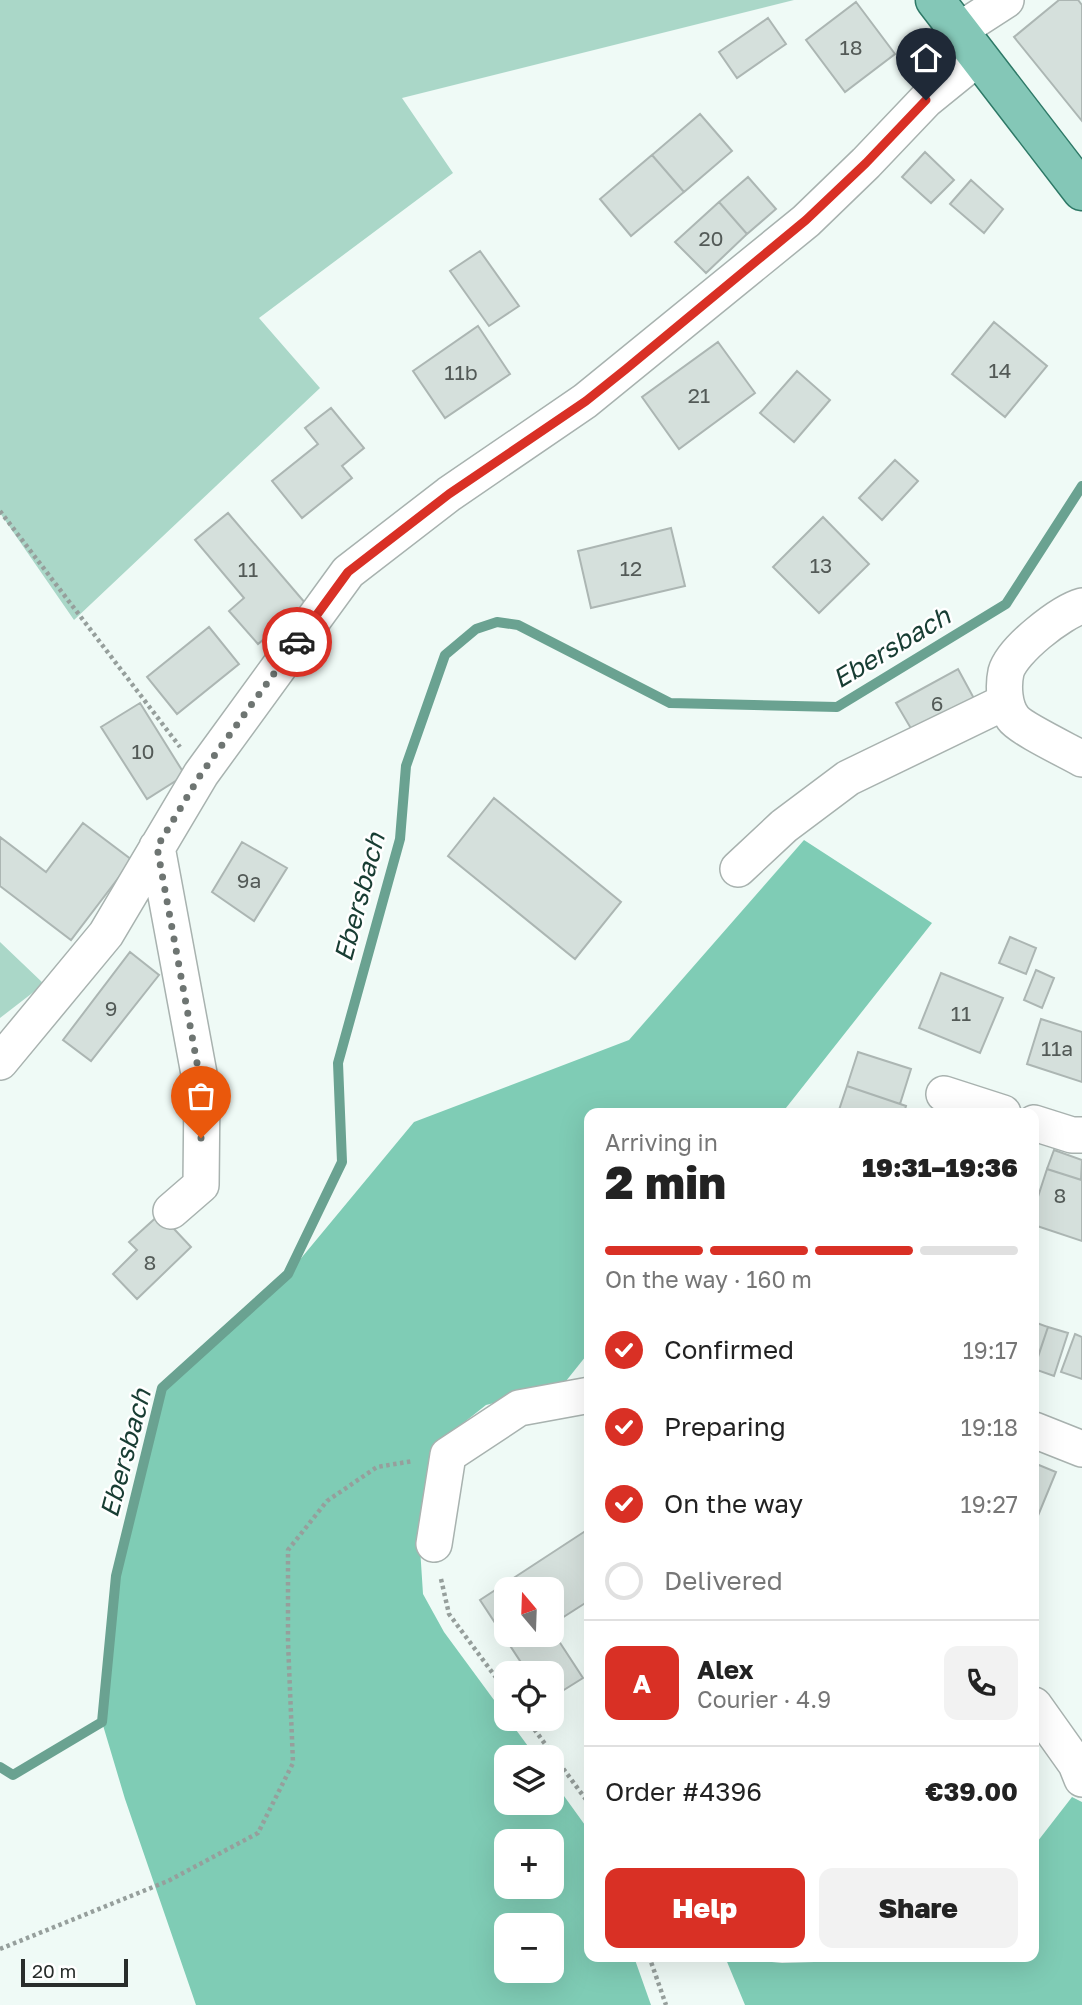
<!DOCTYPE html>
<html lang="en">
<head>
<meta charset="utf-8">
<style>
	:root { --surface:#fff; --page:#f2f2f2; --text:#222; --muted:#767676; --line:#e0e0e0; --accent:#d93025 }
	body { margin:0; font-family:"Golos Text",sans-serif; background:var(--page); color:var(--text); height:100vh; display:flex; flex-direction:column; font-size:26px; white-space:nowrap }
	* { box-sizing:border-box; margin:0 }
	p { font-size:23px; color:var(--muted) }
	.icon { flex:none; width:38px; height:38px; fill:none; stroke:currentColor; stroke-width:2; stroke-linecap:round; stroke-linejoin:round }
	.map { position:relative; flex:1; overflow:hidden }
	.panel { position:absolute; left:584px; top:1108px; width:455px; height:854px; display:flex; flex-direction:column; background:var(--surface); border-radius:14px; box-shadow:0 7px 28px #0002 }
	.panel>* { flex:none }
	.needle { width:46px; rotate:341deg }
	.fabs { position:absolute; left:494px; top:1577px; display:grid; gap:14px }
	.fabs a { display:grid; place-items:center; width:70px; height:70px; border-radius:14px; background:var(--surface); box-shadow:0 7px 28px #0002; font-size:35px }
	.scale { position:absolute; left:21px; bottom:18px; width:107px; box-sizing:border-box; padding-left:7px; border:4px solid #282d2b; border-top:0; font-size:19px; line-height:24px; white-space:nowrap; color:#282d2b; -webkit-text-stroke:5px #fff; paint-order:stroke }
	.pin { position:absolute; display:grid; place-items:center; width:60px; height:60px; color:#fff; margin:-72px -30px; border-radius:50% 50% 50% 0; rotate:-45deg; box-shadow:0 0 7px #0007 }
	.pin .icon { rotate:45deg }
	.courier { position:absolute; display:grid; place-items:center; width:70px; height:70px; margin:-35px; border:5px solid #d93025; border-radius:50%; background:#fff; color:#222; box-shadow:0 2px 9px #0007 }
	.head em { font-style:normal; font-weight:800 }
	.head div { display:flex; flex-direction:column-reverse }
	.head { display:flex; align-items:center; justify-content:space-between; height:119px; padding:0 21px }
	h1 { font-size:46px; font-weight:800; line-height:52px }
	.bar { display:grid; grid-template-columns:repeat(4,1fr); gap:10px 7px; align-content:center; height:84px; padding:0 21px }
	.bar i { height:9px; border-radius:5px; background:var(--line) }
	.bar .active { background:var(--accent) }
	.bar p { grid-column:span 4 }
	.line { display:flex; align-items:center; gap:18px; padding:0 21px; border-top:2px solid var(--line) }
	.line div { flex:1 }
	.round { display:grid; place-items:center; flex:none; width:74px; height:74px; border-radius:14px; background:var(--page) }
	ol { padding:0 21px; list-style:none }
	li { display:flex; align-items:center; gap:21px; height:77px }
	li p { margin-inline-start:auto }
	li .icon { padding:7px; border-radius:50%; background:var(--accent); color:#fff; stroke-width:4 }
	li:last-child { color:var(--muted) }
	li i { width:38px; height:38px; border:4px solid var(--line); border-radius:50% }
	.button { display:flex; gap:14px; margin-top:auto; padding:14px 21px }
	.button a { flex:1; height:80px; border-radius:14px; background:var(--accent); color:#fff; font-size:28px; font-weight:800; line-height:80px; text-align:center }
	.button a+a { background:var(--page); color:var(--text) }
	.map>svg:first-child { display:block }
</style>
</head>
<body>
<div class="map">
<svg width="1082" height="2005" viewBox="0 0 1082 2005">
	<rect width="100%" height="100%" fill="#effaf6"/>
	<path fill="#aad7c8" d="M0,0H794L402,98L453,173L259,318L320,388L74,620L0,513Z
		M0,942L44,984L0,1018Z"/>
	<path fill="#7fccb5" fill-rule="evenodd" d="M804,840L932,923L782,1113H590V1351L562,1386L486,1405L452,1432L419,1532L423,1594L444,1632L536,1757H506V1802H551V1778L590,1832V1956L634,1957L651,2005H196L125,1799L102,1722L116,1576L162,1388L288,1274L414,1122L629,1040ZM506,1841H551V1886H506ZM506,1925H551V1970H506Z
		M1072,1797L1082,1802V2005H745L725,1957L782,1963L879,1960L892,1956H1034V1846Z"/>
	<g fill="none" stroke-linecap="round" stroke-linejoin="round">
		<path stroke="#6aa291" stroke-width="10" d="M0,1767L13,1775L102,1722L116,1576L162,1388L288,1274L342,1162L338,1063L400,839L406,766L445,655L476,629L497,622L518,625L670,703L837,707L1006,604L1082,486"/>
	</g>
	<path fill="#d5e0dc" stroke="#acb6b3" stroke-width="2" d="M1059,0H1078L1082,5V121L1014,37Z
		M856,2L895,54L845,92L806,40Z
		M768,18L786,44L737,78L719,52Z
		M700,114L732,151L684,192L652,155Z
		M925,152L954,180L931,203L902,177Z
		M652,155L684,192L631,236L600,199Z
		M748,177L776,209L747,234L719,202Z
		M971,180L1003,209L984,233L950,204Z
		M719,202L747,234L706,273L675,242Z
		M480,251L519,306L489,326L450,271Z
		M994,322L1047,366L1005,417L952,374Z
		M478,326L510,374L445,418L413,371Z
		M718,342L755,393L679,449L642,397Z
		M797,371L830,400L794,442L760,413Z
		M331,408L364,448L342,466L352,478L302,518L272,481L318,444L305,428Z
		M895,460L918,481L882,520L859,498Z
		M228,513L306,604L258,644L229,611L244,598L195,540Z
		M823,517L869,564L819,613L773,567Z
		M671,528L685,586L591,608L578,551Z
		M209,627L239,664L177,714L147,677Z
		M958,669L977,704L916,737L896,703Z
		M140,703L185,775L147,799L101,727Z
		M494,798L621,902L575,959L448,856Z
		M83,823L132,860L71,940L0,886V837L46,872Z
		M242,842L287,868L254,921L212,892Z
		M1010,937L1036,948L1026,974L999,963Z
		M130,952L159,975L91,1061L63,1040Z
		M1036,970L1054,978L1042,1008L1024,1000Z
		M941,973L1003,998L980,1053L919,1028Z
		M1041,1019L1082,1032V1082L1027,1064Z
		M858,1052L911,1069L900,1104L847,1086Z
		M847,1086L906,1106L904,1113H838Z
		M1054,1150L1082,1160L1081,1180L1047,1169Z
		M1047,1169L1082,1180V1241L1034,1225V1209Z
		M160,1214L191,1247L137,1299L113,1274L137,1250L129,1242Z
		M1034,1322L1048,1327L1034,1368Z
		M1048,1327L1068,1333L1054,1376L1034,1369Z
		M1075,1334L1082,1337V1379L1061,1372Z
		M1034,1463L1056,1472L1035,1523H1034Z
		M590,1528V1600L551,1625V1589H506V1634H551V1629L583,1678L551,1698V1673H528L480,1600Z"/>
	<g fill="none" stroke-linecap="round" stroke-linejoin="round">
		<defs>
			<path id="minor" d="M958,31L1006,0
				M1082,606C1061,612 1012,650 1006,672C1003,686 1004,706 1013,718C1020,728 1068,751 1082,759
				M157,847L202,1090L201,1185L171,1211
				M738,869L784,826L848,778L1005,702
				M0,1062L106,934L201,774L348,572L449,494L585,401L806,221L866,163L926,100L979,57
				M944,1094L1003,1113
				M1034,1123L1072,1135H1082
				M1034,1430L1082,1449
				M434,1544L448,1455L519,1408L590,1395
				M1034,1705L1076,1764L1082,1779"/>
			<path id="major" d="M935,0L1082,191"/>
		</defs>
		<use href="#minor" stroke="#a8b2af" stroke-width="38"/>
		<use href="#major" stroke="#2e7967" stroke-width="41"/>
		<path stroke="#969f9c" stroke-width="4.5" stroke-dasharray="3.5 3.5" stroke-linecap="butt" d="M0,511L180,747
			M441,1579L449,1614L506,1691
			M526,1718L590,1805
			M0,1949L168,1881L258,1833L293,1763L288,1642V1550L327,1501L377,1467L413,1461
			M649,1956L666,2005"/>
		<use href="#minor" stroke="#fff" stroke-width="35"/>
		<use href="#major" stroke="#84c7b7" stroke-width="38"/>
	</g>
	<g fill="none" stroke-linecap="round" stroke-linejoin="round">
		<path stroke="#6e7572" stroke-width="7" stroke-dasharray="0 12.6" d="M201,1138L202,1090L157,847L201,774L297,642"/>
		<path stroke="#d93025" stroke-width="9" d="M297,642L348,572L449,494L586,401L626,369L806,220L866,163L926,100"/>
	</g>
	<g text-anchor="middle" dominant-baseline="central" stroke-width="5" stroke-linejoin="round" paint-order="stroke">
		<g font-size="21" fill="#535a57">
			<text x="851" y="47">18</text>
			<text x="711" y="238">20</text>
			<text x="1000" y="370">14</text>
			<text x="461" y="372">11b</text>
			<text x="699" y="395">21</text>
			<text x="821" y="565">13</text>
			<text x="631" y="568">12</text>
			<text x="248" y="569">11</text>
			<text x="937" y="703">6</text>
			<text x="143" y="751">10</text>
			<text x="249" y="880">9a</text>
			<text x="111" y="1008">9</text>
			<text x="961" y="1013">11</text>
			<text x="1057" y="1048">11a</text>
			<text x="1060" y="1195">8</text>
			<text x="150" y="1262">8</text>
		</g>
		<g font-size="26" font-style="italic" fill="#183d33" stroke="#fff">
			<text transform="translate(891 647) rotate(-31)">Ebersbach</text>
			<text transform="translate(359 897) rotate(-75)">Ebersbach</text>
			<text transform="translate(125 1453) rotate(-75)">Ebersbach</text>
		</g>
	</g>
</svg>
<div class="fabs">
<a><svg class="needle" viewBox="-14 -14 28 28"><path d="M0-13l5 13h-10z" fill="#e53935"/><path d="M0 13l5-13h-10z" fill="#767676"/></svg></a>
<a><svg class="icon" aria-label="locate" viewBox="0 0 24 24"><circle cx="12" cy="12" r="6"/><path d="M12 2v4M12 18v4M2 12h4M18 12h4"/></svg></a>
<a><svg class="icon" aria-label="layers" viewBox="0 0 24 24"><path d="M12 4l9 5-9 5-9-5zM3 14l9 5 9-5"/></svg></a>
<a>+</a>
<a>−</a>
</div>
<div class="scale">20 m</div>
<div class="pin" style="left:201px;top:1138px;background:#ea580c"><svg class="icon" aria-label="bag" viewBox="0 0 24 24"><path d="M5 8h14l-1 12H6zM9 8a3 3 0 0 1 6 0"/></svg></div>
<div class="pin" style="left:926px;top:100px;background:#1f2937"><svg class="icon" aria-label="home" viewBox="0 0 24 24"><path d="M3 11l9-7 9 7M6 9v11h12V9"/></svg></div>
<div class="courier" style="left:297px;top:642px"><svg class="icon" aria-label="car" viewBox="0 0 24 24"><path d="M5 17H2v-5l4-1 3-4h7l3 4 3 1v5h-3M9 17h6M6 11h13"/><circle cx="7" cy="17" r="2"/><circle cx="17" cy="17" r="2"/></svg></div>
<section class="panel">
<div class="head"><div><h1>2 min</h1><p>Arriving in</p></div><em>19:31–19:36</em></div>
<div class="bar"><i class="active"></i><i class="active"></i><i class="active"></i><i></i><p>On the way · 160 m</p></div>
<ol>
<li><svg class="icon" aria-label="check" viewBox="0 0 24 24"><path d="M5 12l5 5 9-10"/></svg>Confirmed<p>19:17</p></li>
<li><svg class="icon" aria-label="check" viewBox="0 0 24 24"><path d="M5 12l5 5 9-10"/></svg>Preparing<p>19:18</p></li>
<li><svg class="icon" aria-label="check" viewBox="0 0 24 24"><path d="M5 12l5 5 9-10"/></svg>On the way<p>19:27</p></li>
<li><i></i>Delivered</li>
</ol>
<div class="line" style="height:126px"><b class="round" style="background:var(--accent);color:#fff">A</b><div><b>Alex</b><p>Courier · 4.9</p></div><a class="round"><svg class="icon" aria-label="phone" viewBox="0 0 24 24"><path d="M5 4h4l2 5-3 2q2 4 5 5l2-3 5 2v4C11 20 4 13 5 4z"/></svg></a></div>
<div class="line" style="height:91px"><div>Order #4396</div><b>€39.00</b></div>
<div class="button"><a>Help</a><a>Share</a></div>
</section>
</div>
</body>
</html>
